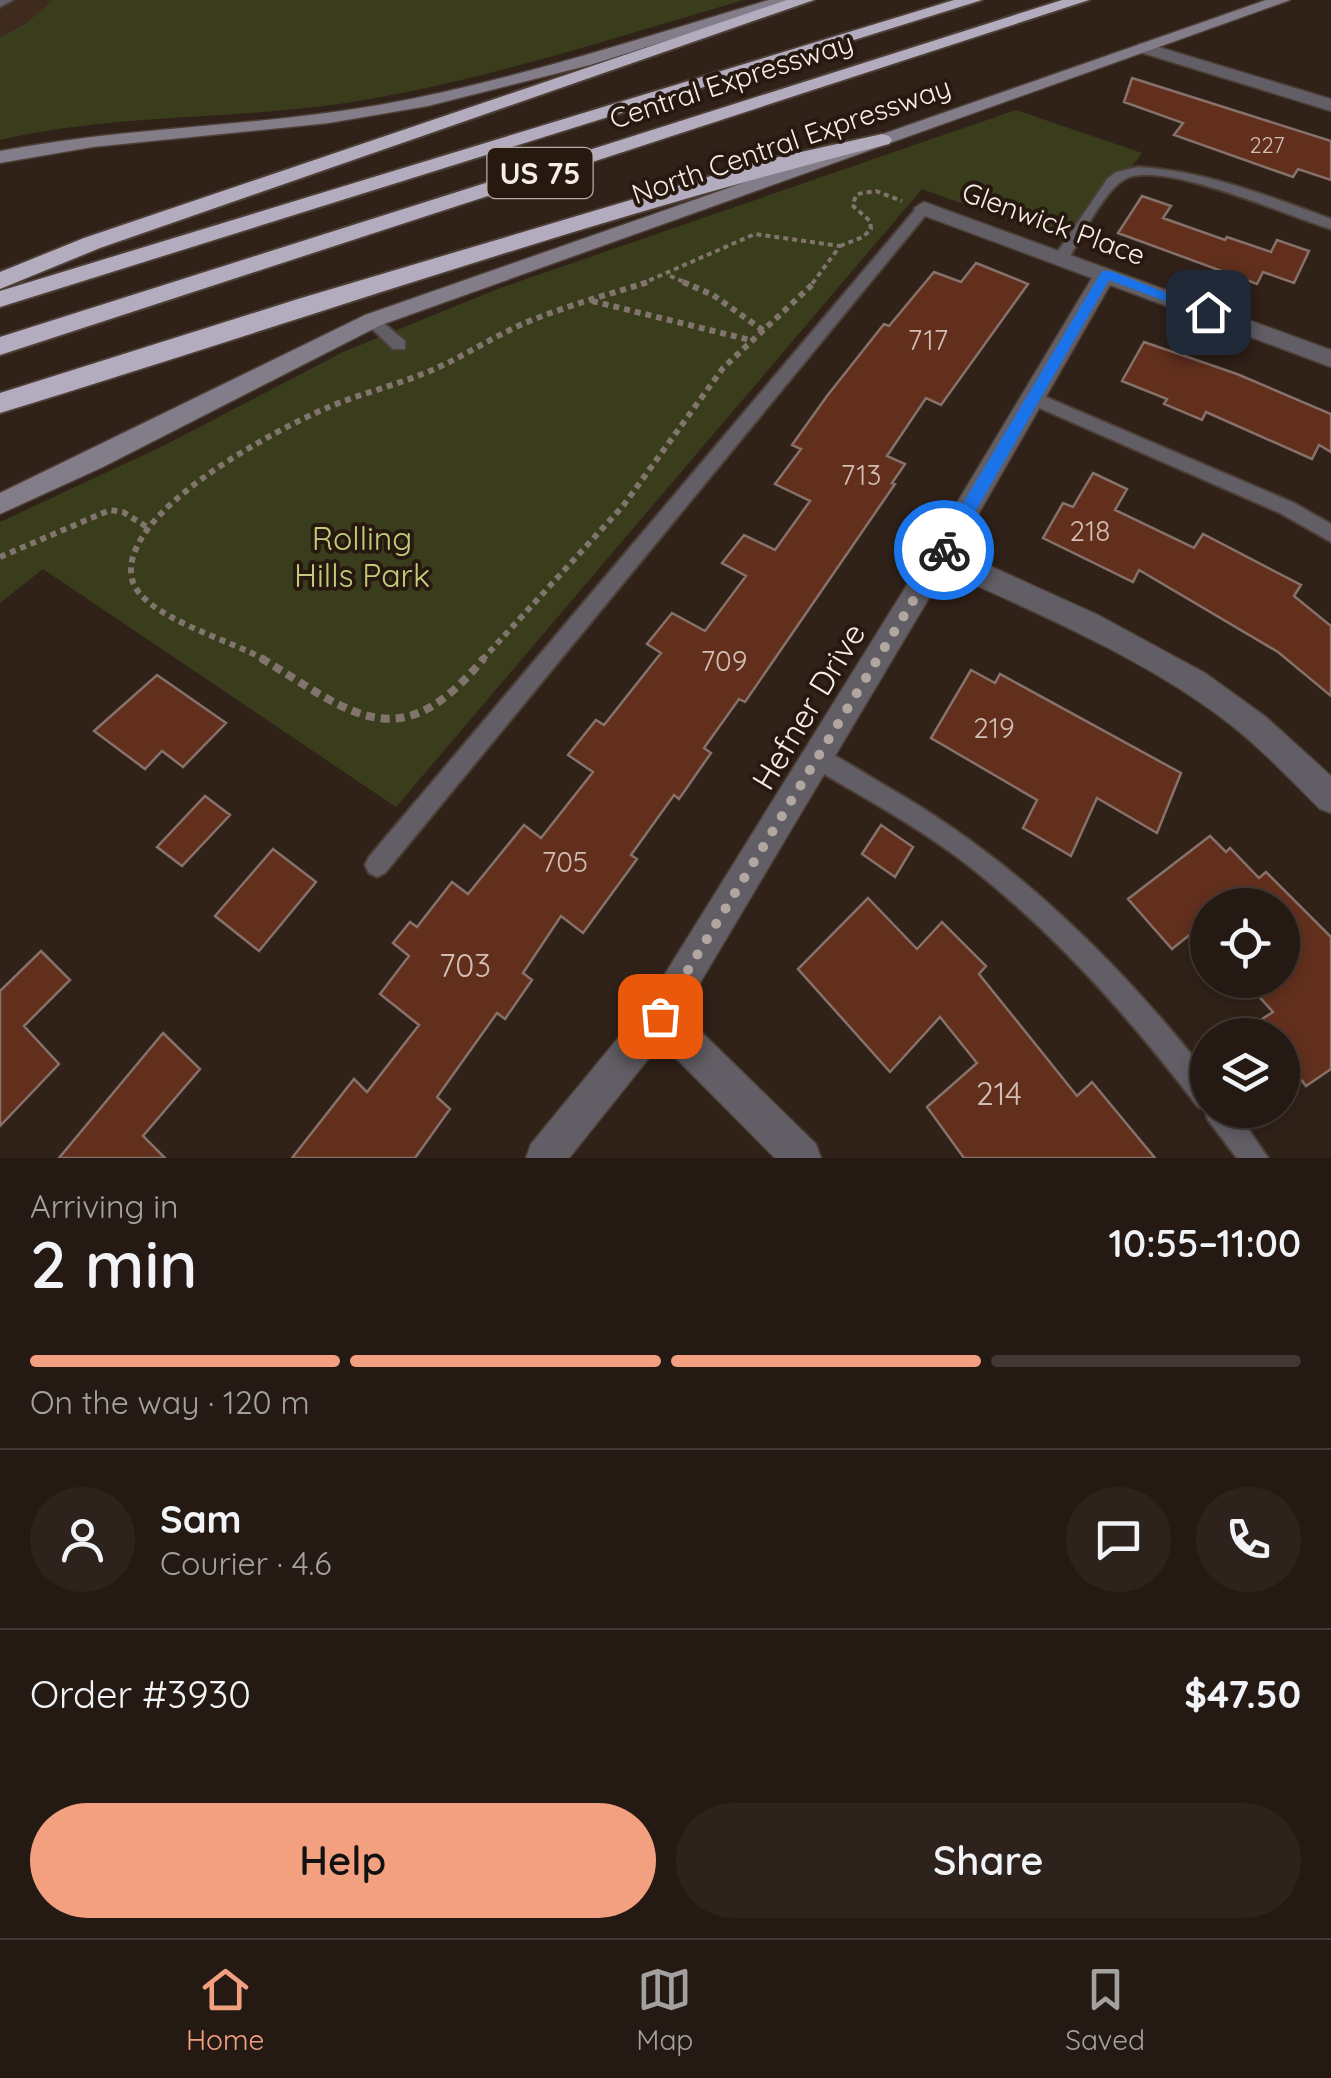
<!DOCTYPE html>
<html lang="en">
<head>
<meta charset="utf-8">
<style>
	:root { --surface:#251a13; --page:#2d231c; --text:#f1f3f6; --muted:#a3a1a0; --line:#423833; --accent:#f3a081 }
	body { margin:0; font-family:Quicksand,sans-serif; background:var(--page); color:var(--text); height:100vh; display:flex; flex-direction:column; font-size:38px; white-space:nowrap }
	* { box-sizing:border-box; margin:0 }
	p { font-size:32px; color:var(--muted) }
	.icon { flex:none; width:55px; height:55px; fill:none; stroke:currentColor; stroke-width:2; stroke-linecap:round; stroke-linejoin:round }
	.map { position:relative; height:1158px; overflow:hidden }
	.side { display:flex; flex-direction:column; background:var(--surface); flex:1 }
	.side>* { flex:none }
	.buttons { position:absolute; left:1190px; top:888px; display:grid; gap:20px }
	.buttons a { display:grid; place-items:center; width:110px; height:110px; border-radius:50%; background:var(--surface); box-shadow:0 5px 15px #0003,0 0 0 2px var(--line); font-size:50px }
	.pin { position:absolute; display:grid; place-items:center; width:85px; height:85px; color:#fff; margin:-42px; border-radius:20px; box-shadow:0 5px 15px #0006 }
	.courier { position:absolute; display:grid; place-items:center; width:100px; height:100px; margin:-50px; border:8px solid #1a73e8; border-radius:50%; background:#fff; color:#222; box-shadow:0 2px 12px #0007 }
	.head em { font-style:normal; font-weight:600 }
	.head div { display:flex; flex-direction:column-reverse }
	.head { display:flex; align-items:center; justify-content:space-between; height:170px; padding:0 30px }
	h1 { font-size:65px; font-weight:600; line-height:75px }
	.bar { display:grid; grid-template-columns:repeat(4,1fr); gap:15px 10px; align-content:center; height:120px; padding:0 30px }
	.bar i { height:12px; border-radius:8px; background:var(--line) }
	.bar .on { background:var(--accent) }
	.bar p { grid-column:span 4 }
	.line { display:flex; align-items:center; gap:25px; padding:0 30px; border-top:2px solid var(--line) }
	.line div { flex:1 }
	.round { display:grid; place-items:center; flex:none; width:105px; height:105px; border-radius:52px; background:var(--page) }
	.cta { display:flex; gap:20px; margin-top:auto; padding:20px 30px }
	.cta a { flex:1; height:115px; border-radius:60px; background:var(--accent); color:#111; font-size:40px; font-weight:600; line-height:115px; text-align:center }
	.cta a+a { background:var(--page); color:var(--text) }
	.tab-bar { display:flex; justify-content:space-around; align-items:center; height:140px; border-top:2px solid var(--line); background:var(--surface); font-size:28px; color:var(--muted) }
	.tab-bar a { display:grid; justify-items:center; gap:5px }
	.tab-bar .on { color:var(--accent) }
	.map>svg:first-child { display:block }
</style>
</head>
<body>
<div class="map">
<svg width="1331" height="1158" viewBox="0 0 1331 1158">
	<rect width="100%" height="100%" fill="#312219"/>
	<path fill="#3f2a1e" d="M0,0H53L25,24L0,37Z"/>
	<path fill="#393d1b" d="M53,0H744C611,38 477,84 339,104C226,120 112,114 0,140V37L25,24Z
		M1016,110L1142,153L1074,244L922,189L396,807L43,569L0,603V522L165,445L343,352L500,288Z"/>
	<path fill="#622f1d" stroke="#86726b" stroke-width="2.5" d="M1132,78L1331,141V180L1298,169L1293,177L1174,135L1183,123L1124,102Z
		M1142,196L1171,206L1163,218L1225,240L1227,237L1271,252L1277,240L1309,251L1294,283L1263,272L1257,284L1118,233Z
		M976,263L1028,284L941,405L926,398L887,456L905,464L892,483L895,484L745,702L739,699L704,748L711,753L679,799L674,795L631,855L637,859L583,933L561,916L523,973L532,980L505,1019L497,1013L437,1097L450,1109L415,1158H292L354,1079L367,1092L419,1025L380,994L409,956L393,943L410,922L417,927L452,882L468,894L524,825L541,838L593,772L568,755L596,720L604,725L661,653L647,644L672,613L705,631L746,576L722,563L744,535L775,550L810,501L775,484L801,449L792,445L827,396L884,324L889,326L934,272L961,282Z
		M1144,342L1237,374L1331,414V452L1319,445L1312,459L1206,412L1202,420L1164,404L1167,399L1122,381Z
		M1093,473L1127,489L1115,510L1194,548L1203,534L1301,585L1294,596L1331,626V696L1278,652L1139,570L1133,582L1043,538L1063,503L1073,507Z
		M971,670L995,683L1000,674L1181,773L1157,833L1097,798L1071,856L1023,828L1037,800L931,738Z
		M157,675L226,723L183,767L162,751L145,769L94,731Z
		M205,796L230,815L182,866L157,847Z
		M881,825L913,847L895,877L862,854Z
		M1210,836L1226,852L1230,848L1259,878L1266,872L1331,937V1069L1306,1086L1282,1055V1035H1237L1273,1012L1244,980H1282V905H1208V920L1172,949L1128,899Z
		M273,849L316,882L259,951L215,916Z
		M868,898L917,949L942,922L986,966L979,974L1077,1096L1092,1082L1155,1158H964L927,1107L977,1063L940,1017L890,1072L798,969Z
		M41,951L70,980L24,1026L59,1064L0,1126V991Z
		M163,1033L200,1069L143,1136L165,1158H59Z"/>
	<g fill="none" stroke-linecap="round" stroke-linejoin="round">
		<defs>
			<path id="service" d="M0,0H13L0,7Z
				M1138,167C1205,171 1269,196 1331,219V229C1289,217 1162,159 1125,179C1103,191 1081,239 1067,261H1057L1054,257L1108,178L1116,172Z
				M924,203L929,205V211L385,873L377,877L369,873L365,865L369,857L919,205Z
				M373,314L405,341V349H393L367,324L365,320Z
				M1034,392L1294,503L1331,524V542L1280,513L1028,403L1025,398Z
				M817,747C840,757 862,772 884,785C1013,858 1116,959 1208,1075V1110H1235L1268,1158H1237L1208,1120L1205,1109L1198,1107C1126,1013 1048,925 953,854C908,821 857,794 809,765L806,758L809,751Z"/>
			<path id="minor" d="M1145,43L1331,99V111L1139,52V44Z
				M924,202L1331,350V367L1110,285L957,551L1098,615L1205,673L1266,717L1331,776V813L1320,809C1287,776 1255,742 1218,715C1135,654 1038,614 945,571L682,1013L816,1144L821,1158H775L661,1043L569,1158H526L531,1144L647,1003L930,548L1092,278L917,213L914,208Z"/>
			<path id="secondary" d="M769,0H795L590,65L428,106L329,123L93,147L0,163V151C125,127 253,127 379,105C512,81 640,38 769,0Z
				M1266,0H1290L381,325L103,467L0,514V493L365,315Z"/>
			<path id="motorway" d="M787,0H814L100,248L0,289V272L84,238Z
				M954,0H982L0,307V291Z
				M1062,0H1089L0,355V337Z
				M882,134L889,136L892,140L889,144C588,219 297,322 0,413V393L298,299L765,160Z"/>
		</defs>
		<use href="#service" stroke="#4d3f36" stroke-width="4"/>
		<use href="#minor" stroke="#4d3f36" stroke-width="3"/>
		<use href="#secondary" stroke="#4d3f36" stroke-width="3"/>
		<use href="#motorway" stroke="#4d3f36" stroke-width="4"/>
		<path stroke="#81746c" stroke-width="4" stroke-dasharray="5 4" stroke-linecap="butt" d="M840,246L863,237L871,229L870,221L852,205L857,194L876,191L902,201
			M670,276L689,284
			M641,284L755,234L840,246L812,284"/>
		<path stroke="#81746c" stroke-width="6" stroke-dasharray="6 5" stroke-linecap="butt" d="M683,282L713,295L764,331
			M592,301L750,340
			M0,557L110,510L123,512L147,527
			M265,660C232,640 141,617 132,579C117,512 279,428 329,407C362,393 397,385 430,371C463,357 492,337 525,323C565,306 607,295 648,282
			M482,660L623,506L723,368L815,282"/>
		<path stroke="#81746c" stroke-width="8" stroke-dasharray="9 6" stroke-linecap="butt" d="M261,658C354,715 400,760 484,658"/>
		<use href="#service" fill="#615e65" fill-rule="evenodd"/>
		<use href="#minor" fill="#615e65" fill-rule="evenodd"/>
		<use href="#secondary" fill="#827d89" fill-rule="evenodd"/>
		<use href="#motorway" fill="#b3abbe" fill-rule="evenodd"/>
	</g>
	<path fill="#1a73e8" d="M1102,271H1111L1214,312L1203,315L1109,280L950,555H938V545Z"/>
	<g fill="none" stroke-linecap="round" stroke-linejoin="round">
		<path stroke="#b2a7a0" stroke-width="10" stroke-dasharray="0 18" d="M660,1016L944,550"/>
	</g>
	<g text-anchor="middle" dominant-baseline="central" stroke-width="8" stroke-linejoin="round" paint-order="stroke">
		<g font-size="22" fill="#d2beb5">
			<text x="1267" y="145">227</text>
		</g>
		<g font-size="28" fill="#f8eee8" stroke="#271810">
			<text transform="translate(731 80) rotate(-18)">Central Expressway</text>
			<text transform="translate(791 140) rotate(-19)">North Central Expressway</text>
			<text transform="translate(1054 223) rotate(20)">Glenwick Place</text>
		</g>
		<g font-size="28" fill="#d2beb5">
			<text x="928" y="339">717</text>
			<text x="861" y="474">713</text>
			<text x="1090" y="530">218</text>
			<text x="724" y="660">709</text>
			<text x="994" y="727">219</text>
			<text x="565" y="861">705</text>
		</g>
		<rect fill="#271810" stroke="#b9aea7" stroke-width="2.5" x="487.5" y="148" width="105" height="50" rx="8"/>
		<g font-size="30" font-weight="bold" fill="#f8eee8">
			<text x="540" y="173">US 75</text>
		</g>
		<g font-size="32" fill="#c3cd79" stroke="#271810">
			<text x="362" y="538">Rolling<tspan x="362" dy="37">Hills Park</tspan></text>
		</g>
		<g font-size="32" fill="#f8eee8" stroke="#271810">
			<text transform="translate(808 706) rotate(-59)">Hefner Drive</text>
		</g>
		<g font-size="32" fill="#d2beb5">
			<text x="465" y="965">703</text>
			<text x="999" y="1093">214</text>
		</g>
	</g>
</svg>
<div class="buttons">
<a><svg class="icon" aria-label="locate" viewBox="0 0 24 24"><circle cx="12" cy="12" r="6"/><path d="M12 2v4M12 18v4M2 12h4M18 12h4"/></svg></a>
<a><svg class="icon" aria-label="layers" viewBox="0 0 24 24"><path d="M12 4l9 5-9 5-9-5zM3 14l9 5 9-5"/></svg></a>
</div>
<div class="pin" style="left:660px;top:1016px;background:#ea580c"><svg class="icon" aria-label="bag" viewBox="0 0 24 24"><path d="M5 8h14l-1 12H6zM9 8a3 3 0 0 1 6 0"/></svg></div>
<div class="pin" style="left:1208px;top:312px;background:#1f2937"><svg class="icon" aria-label="home" viewBox="0 0 24 24"><path d="M3 11l9-7 9 7M6 9v11h12V9"/></svg></div>
<div class="courier" style="left:944px;top:550px"><svg class="icon" aria-label="bike" viewBox="0 0 24 24"><circle cx="6" cy="16" r="4"/><circle cx="18" cy="16" r="4"/><path d="M6 16l4-8h5l3 8M10 8l3 8H6M13 5h3"/></svg></div>
</div>
<section class="side">
<div class="head"><div><h1>2 min</h1><p>Arriving in</p></div><em>10:55–11:00</em></div>
<div class="bar"><i class="on"></i><i class="on"></i><i class="on"></i><i></i><p>On the way · 120 m</p></div>
<div class="line" style="height:180px"><a class="round"><svg class="icon" aria-label="person" viewBox="0 0 24 24"><circle cx="12" cy="8" r="4"/><path d="M4 21q1-7 8-7t8 7"/></svg></a><div><b>Sam</b><p>Courier · 4.6</p></div><a class="round"><svg class="icon" aria-label="chat" viewBox="0 0 24 24"><path d="M4 5h16v11H9l-5 4z"/></svg></a><a class="round"><svg class="icon" aria-label="phone" viewBox="0 0 24 24"><path d="M5 4h4l2 5-3 2q2 4 5 5l2-3 5 2v4C11 20 4 13 5 4z"/></svg></a></div>
<div class="line" style="height:130px"><div>Order #3930</div><b>$47.50</b></div>
<div class="cta"><a>Help</a><a>Share</a></div>
</section>
<nav class="tab-bar">
<a class="on"><svg class="icon" aria-label="home" viewBox="0 0 24 24"><path d="M3 11l9-7 9 7M6 9v11h12V9"/></svg>Home</a>
<a><svg class="icon" aria-label="map" viewBox="0 0 24 24"><path d="M3 6l6-2 6 2 6-2v14l-6 2-6-2-6 2zM9 4v14M15 6v14"/></svg>Map</a>
<a><svg class="icon" aria-label="saved" viewBox="0 0 24 24"><path d="M7 4h10v16l-5-4-5 4z"/></svg>Saved</a>
</nav>
</body>
</html>
